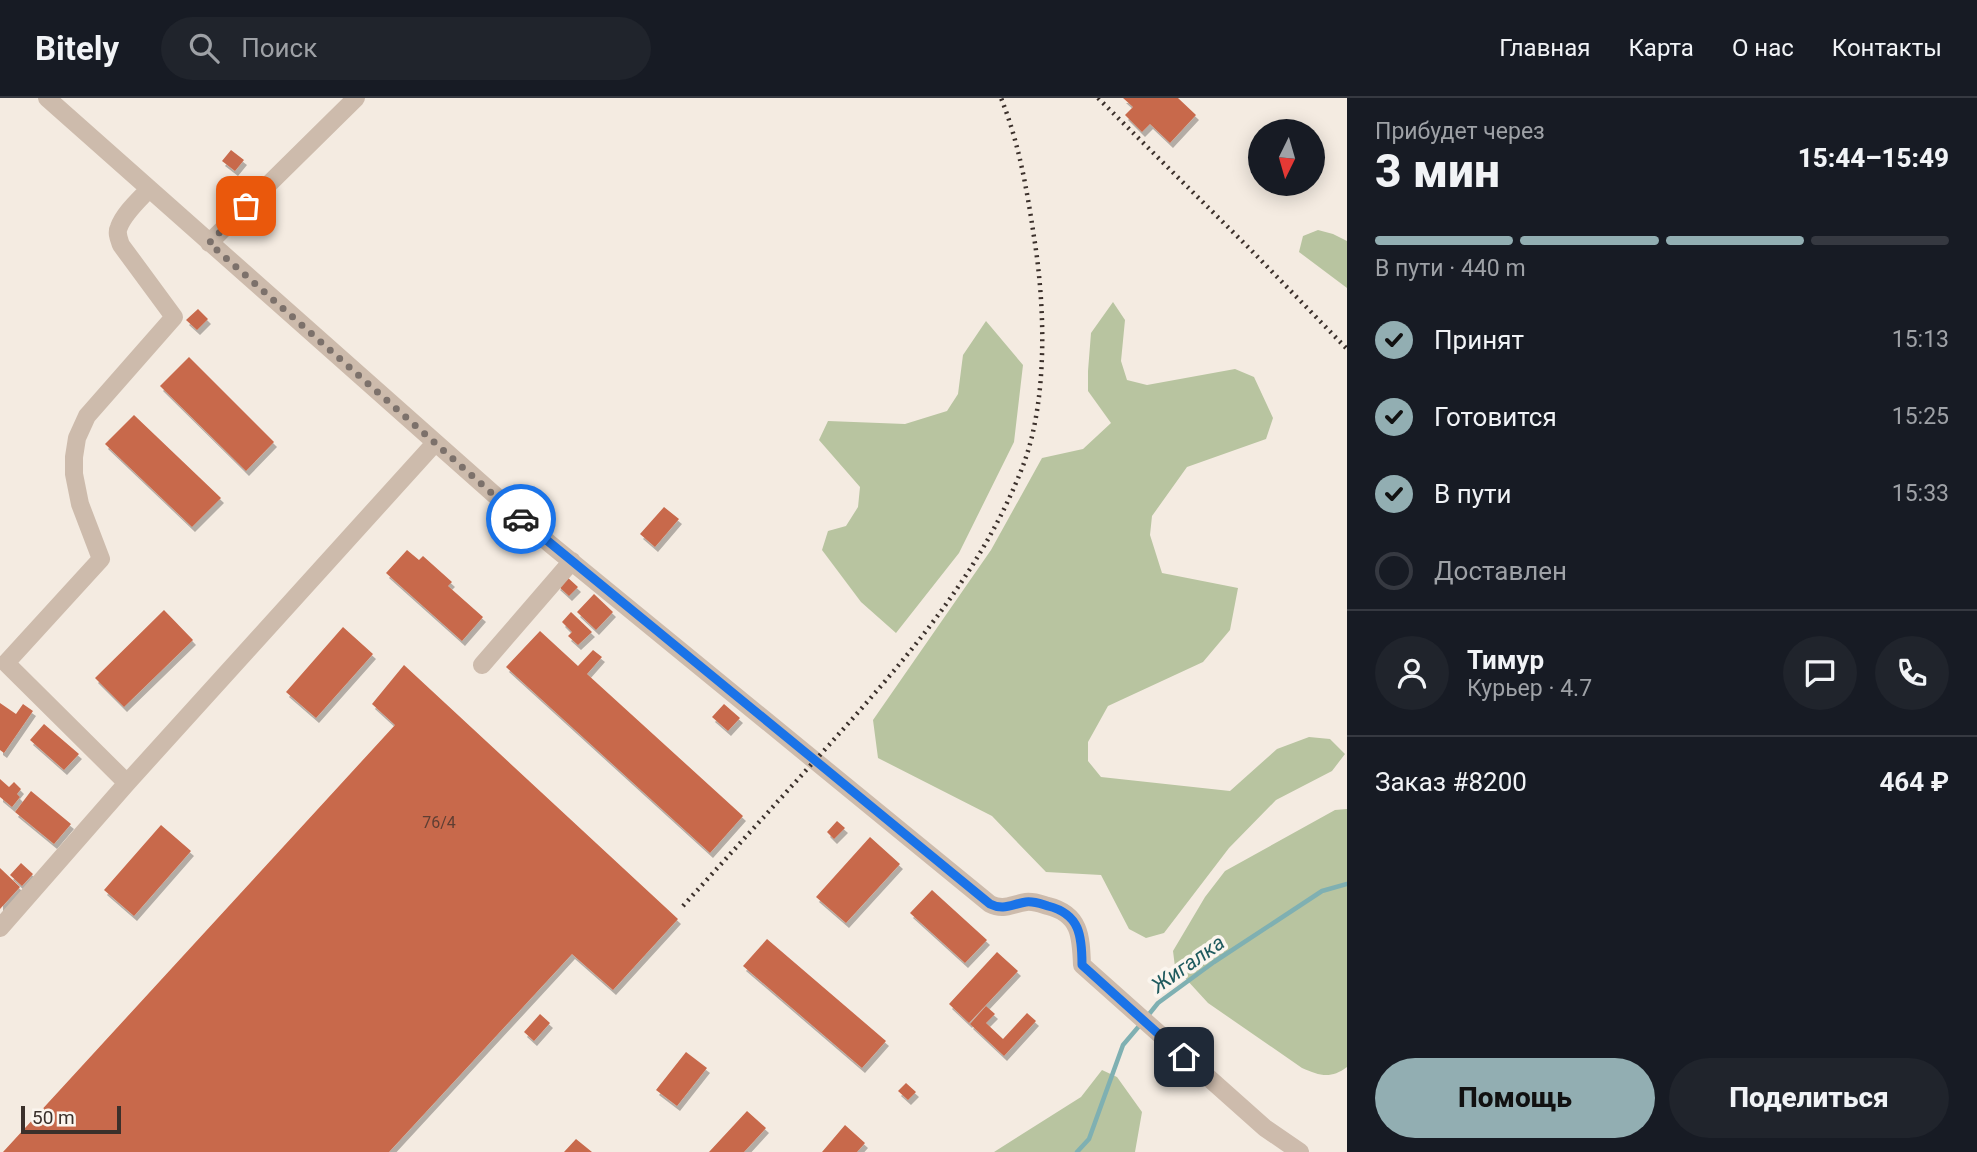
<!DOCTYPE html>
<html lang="ru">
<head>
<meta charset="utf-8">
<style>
	:root { --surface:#171b24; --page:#20242c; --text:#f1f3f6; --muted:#9ea1a6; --line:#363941; --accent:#92aeb2 }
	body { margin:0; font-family:Roboto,sans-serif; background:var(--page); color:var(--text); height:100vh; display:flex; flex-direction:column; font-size:26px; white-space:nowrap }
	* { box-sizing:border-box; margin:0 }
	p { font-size:23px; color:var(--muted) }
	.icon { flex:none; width:38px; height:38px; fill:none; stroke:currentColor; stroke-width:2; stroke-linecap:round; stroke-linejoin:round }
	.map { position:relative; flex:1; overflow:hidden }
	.panel { display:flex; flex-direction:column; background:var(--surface); width:630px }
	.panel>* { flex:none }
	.needle { width:46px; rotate:185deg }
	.buttons { position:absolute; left:1248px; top:21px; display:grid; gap:14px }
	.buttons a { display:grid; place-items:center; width:77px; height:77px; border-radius:50%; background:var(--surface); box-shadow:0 4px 18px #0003; font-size:35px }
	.scale { position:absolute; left:21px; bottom:18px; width:100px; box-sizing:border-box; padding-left:7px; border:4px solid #3b302b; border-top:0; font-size:19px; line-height:24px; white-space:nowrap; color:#3b302b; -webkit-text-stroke:5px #fbf5ee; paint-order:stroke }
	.pin { position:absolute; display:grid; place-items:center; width:60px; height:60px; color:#fff; margin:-30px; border-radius:14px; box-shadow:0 4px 10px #0006 }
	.courier { position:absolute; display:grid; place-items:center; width:70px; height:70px; margin:-35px; border:5px solid #1a73e8; border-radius:50%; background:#fff; color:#222; box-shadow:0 2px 9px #0007 }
	.summary em { font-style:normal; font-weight:800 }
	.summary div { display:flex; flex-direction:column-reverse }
	.summary { display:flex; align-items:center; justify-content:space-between; height:119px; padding:0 28px }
	h1 { font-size:46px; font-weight:800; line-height:52px }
	.bar { display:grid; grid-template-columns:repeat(4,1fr); gap:10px 7px; align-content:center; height:84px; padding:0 28px }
	.bar i { height:9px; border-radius:5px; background:var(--line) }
	.bar .current { background:var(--accent) }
	.bar p { grid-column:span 4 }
	.line { display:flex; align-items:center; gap:18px; padding:0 28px; border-top:2px solid var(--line) }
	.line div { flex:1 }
	.round { display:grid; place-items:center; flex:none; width:74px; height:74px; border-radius:37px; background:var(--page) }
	ol { padding:0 28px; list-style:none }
	li { display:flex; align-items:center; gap:21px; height:77px }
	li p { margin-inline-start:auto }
	li .icon { padding:7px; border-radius:50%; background:var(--accent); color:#111; stroke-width:4 }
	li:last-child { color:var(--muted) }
	li i { width:38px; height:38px; border:4px solid var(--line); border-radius:50% }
	.primary-button { display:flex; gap:14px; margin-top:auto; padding:14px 28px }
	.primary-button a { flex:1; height:80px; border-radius:42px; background:var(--accent); color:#111; font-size:28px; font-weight:800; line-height:80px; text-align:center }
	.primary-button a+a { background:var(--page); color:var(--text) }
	header { display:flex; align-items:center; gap:42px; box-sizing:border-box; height:98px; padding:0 35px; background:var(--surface); border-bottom:2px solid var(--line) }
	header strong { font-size:33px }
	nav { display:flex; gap:38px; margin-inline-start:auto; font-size:24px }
	.search { width:490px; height:63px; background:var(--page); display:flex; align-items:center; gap:18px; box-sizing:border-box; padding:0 24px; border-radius:38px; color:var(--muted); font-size:26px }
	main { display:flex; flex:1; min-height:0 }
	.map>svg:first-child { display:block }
</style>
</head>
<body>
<header>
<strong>Bitely</strong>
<div class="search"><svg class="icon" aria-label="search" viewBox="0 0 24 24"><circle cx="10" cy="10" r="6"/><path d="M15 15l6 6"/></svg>Поиск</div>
<nav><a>Главная</a><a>Карта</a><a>О нас</a><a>Контакты</a></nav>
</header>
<main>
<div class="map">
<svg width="1347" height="1054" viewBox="0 0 1347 1054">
	<defs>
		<filter id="shadow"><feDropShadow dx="3" dy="5" stdDeviation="0" flood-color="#0004"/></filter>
	</defs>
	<rect width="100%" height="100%" fill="#f4ebe1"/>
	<path fill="#b8c4a0" d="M1318,132L1333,136L1347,143V190L1299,154L1303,138Z
		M1113,204L1125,222L1121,263L1127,282L1147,287L1235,271L1254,279L1273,320L1266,341L1187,369L1152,418L1150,437L1162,475L1238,490L1230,532L1203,564L1108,608L1088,644V663L1101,679L1230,693L1277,651L1309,639L1330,641L1345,656L1332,673L1276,702L1229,750L1164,835L1146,840L1129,831L1101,777L1046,774L992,718L878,660L873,622L991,452L1042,360L1083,351L1111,325L1088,293V273L1091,235Z
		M986,223L1023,267L1014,344L959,455L896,535L861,504L822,452L828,433L846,428L858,409L860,389L819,342L828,323L905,326L947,313L958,296L963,257Z
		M1347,711V969C1331,981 1320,978 1302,970L1208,905L1175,869L1173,853L1205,799L1225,773L1335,712Z
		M1102,972L1117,979L1142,1014L1135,1054H994L1081,999Z"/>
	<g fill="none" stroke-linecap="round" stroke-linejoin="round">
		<path stroke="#7fb0b2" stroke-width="4.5" d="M1146,920L1158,905L1214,864L1322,793L1347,786
			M1077,1054L1089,1041L1123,947L1140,927"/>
	</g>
	<path fill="#c8694b" filter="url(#shadow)" d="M1123,0H1178L1196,17L1170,45L1150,26L1142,34L1125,17L1133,9Z
		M231,52L244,62L235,73L222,63Z
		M198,211L208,221L197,232L186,222Z
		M189,259L274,344L246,373L160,288Z
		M134,317L221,400L192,429L105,346Z
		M664,409L679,421L655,449L640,436Z
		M407,452L419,462L423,458L452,484L448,488L483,519L462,543L386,475Z
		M566,478L578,489L569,498L557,487Z
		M594,496L613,514L596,532L577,514Z
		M164,512L193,542L124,609L95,580Z
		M571,514L592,534L578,547L568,538L572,534L562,524Z
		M343,529L373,556L316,620L286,594Z
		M540,533L578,568L593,552L602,559L587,576L743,718L710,755L506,569Z
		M404,567L678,821L613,892L572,856L389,1054H3L395,627L372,606Z
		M0,605L16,616L23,606L33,613L4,655L0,652Z
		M724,606L740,620L728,633L712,619Z
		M44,626L79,656L64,672L30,642Z
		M0,681L9,689L14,684L21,691L17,696L20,699L12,709L0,699Z
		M31,693L71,726L54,746L15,714Z
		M837,723L845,730L834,741L827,734Z
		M161,727L191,753L134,818L104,792Z
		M870,739L900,766L846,825L816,799Z
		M21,765L33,776L22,788L10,777Z
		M0,770L20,789L0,811Z
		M932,792L987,842L965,865L910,815Z
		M767,841L886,943L862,970L743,868Z
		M997,854L1018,873L969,925L949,906Z
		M986,908L995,916L986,925L1003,941L1027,915L1036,923L1004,958L970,926Z
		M540,916L550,925L534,943L524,934Z
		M686,954L707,970L677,1008L656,992Z
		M906,985L916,994L908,1002L898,993Z
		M747,1013L766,1030L744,1054H709Z
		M845,1027L865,1045L857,1054H822Z
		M576,1041L592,1054H564Z"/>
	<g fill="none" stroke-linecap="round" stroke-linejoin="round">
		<path stroke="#cdbbac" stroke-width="18" d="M47,0L550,446L990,806C1004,813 1012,806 1026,804C1034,803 1041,806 1048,808C1080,816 1081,838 1082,867L1265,1030L1300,1054
			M209,145L356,0
			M482,567L572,463
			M127,685L6,565L101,461L80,406L74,376V359L77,340L87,318L174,219L121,147C119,141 116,135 119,129C124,115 139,102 149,91
			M0,830L127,685L435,345"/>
		<path stroke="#3b302b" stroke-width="4.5" stroke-dasharray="2 5" stroke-linecap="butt" d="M1098,0L1251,152L1347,251
			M683,808C732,754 780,701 829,647C905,562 983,474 1024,365C1048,299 1045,207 1034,139C1027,92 1019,45 1001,0"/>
	</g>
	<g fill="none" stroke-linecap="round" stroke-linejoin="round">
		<path stroke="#7c716b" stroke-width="7" stroke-dasharray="0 12.6" d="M246,108L209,145L521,421"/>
		<path stroke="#1a73e8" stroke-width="9" d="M521,421L990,806C1004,813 1012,806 1026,804C1034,803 1041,806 1048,808C1080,816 1082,838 1082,867L1184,959"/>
	</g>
	<g text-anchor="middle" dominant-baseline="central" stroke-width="7" stroke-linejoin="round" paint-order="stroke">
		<g font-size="16" fill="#5e3e33">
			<text x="439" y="724">76/4</text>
		</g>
		<g font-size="21" font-style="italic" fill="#1f5a5e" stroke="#fbf5ee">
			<text transform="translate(1188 866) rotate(-35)">Жигалка</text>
		</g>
	</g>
</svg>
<div class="buttons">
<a><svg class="needle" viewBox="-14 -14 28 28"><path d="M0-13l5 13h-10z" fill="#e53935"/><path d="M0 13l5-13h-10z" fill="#9ea1a6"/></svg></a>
</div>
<div class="scale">50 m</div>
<div class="pin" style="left:246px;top:108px;background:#ea580c"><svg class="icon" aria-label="bag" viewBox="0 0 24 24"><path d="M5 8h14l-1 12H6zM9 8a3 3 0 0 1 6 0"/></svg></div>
<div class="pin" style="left:1184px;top:959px;background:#1f2937"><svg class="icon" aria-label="home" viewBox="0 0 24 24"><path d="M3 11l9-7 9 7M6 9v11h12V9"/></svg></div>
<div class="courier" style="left:521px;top:421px"><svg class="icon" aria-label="car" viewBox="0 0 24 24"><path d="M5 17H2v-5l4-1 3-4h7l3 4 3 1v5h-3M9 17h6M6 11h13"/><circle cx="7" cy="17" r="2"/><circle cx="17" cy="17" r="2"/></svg></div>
</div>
<section class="panel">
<div class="summary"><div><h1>3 мин</h1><p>Прибудет через</p></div><em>15:44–15:49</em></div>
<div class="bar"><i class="current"></i><i class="current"></i><i class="current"></i><i></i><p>В пути · 440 m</p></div>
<ol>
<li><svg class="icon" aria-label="check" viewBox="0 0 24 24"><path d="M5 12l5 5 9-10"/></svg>Принят<p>15:13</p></li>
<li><svg class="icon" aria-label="check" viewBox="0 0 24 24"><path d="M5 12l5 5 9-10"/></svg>Готовится<p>15:25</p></li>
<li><svg class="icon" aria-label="check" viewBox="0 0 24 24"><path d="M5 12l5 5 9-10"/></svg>В пути<p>15:33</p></li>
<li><i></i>Доставлен</li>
</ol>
<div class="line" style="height:126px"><a class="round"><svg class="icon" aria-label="person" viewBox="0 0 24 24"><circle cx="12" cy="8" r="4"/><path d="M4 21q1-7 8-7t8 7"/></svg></a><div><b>Тимур</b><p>Курьер · 4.7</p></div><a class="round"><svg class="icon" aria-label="chat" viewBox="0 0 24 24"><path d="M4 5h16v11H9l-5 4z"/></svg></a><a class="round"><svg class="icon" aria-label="phone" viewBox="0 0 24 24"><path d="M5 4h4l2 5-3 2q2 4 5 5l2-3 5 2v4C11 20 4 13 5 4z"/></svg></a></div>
<div class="line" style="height:91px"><div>Заказ #8200</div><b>464 ₽</b></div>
<div class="primary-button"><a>Помощь</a><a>Поделиться</a></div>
</section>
</main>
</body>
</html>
